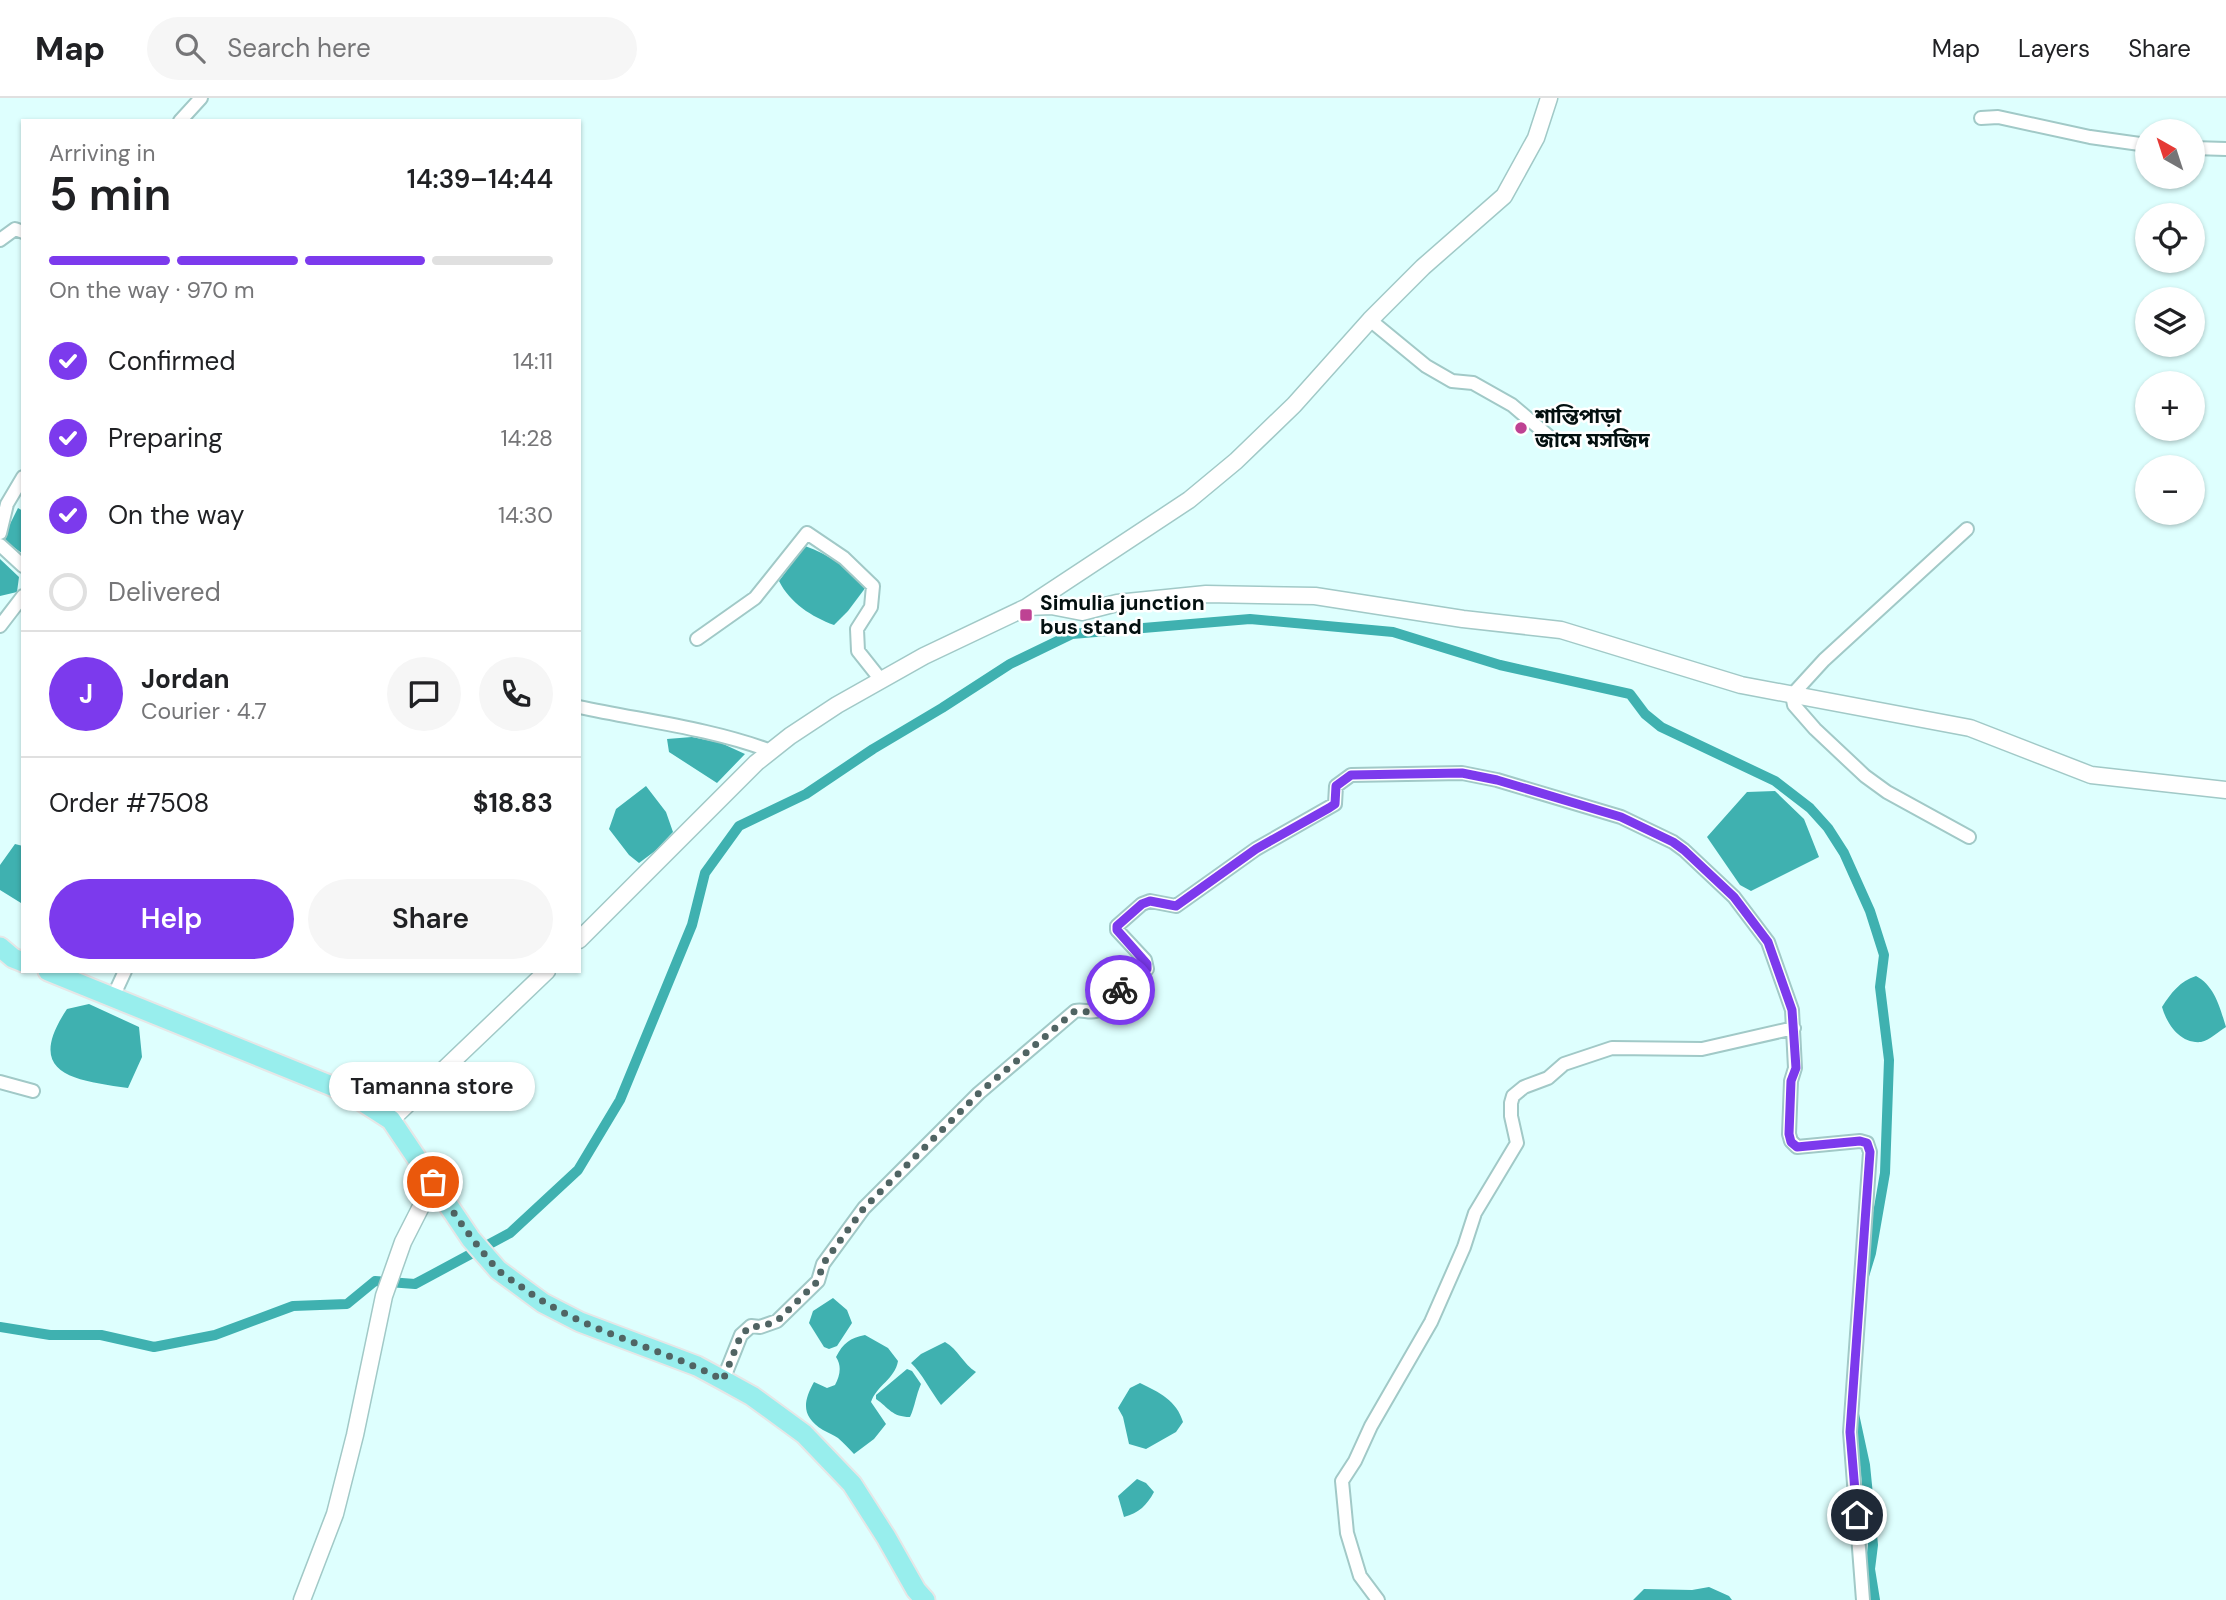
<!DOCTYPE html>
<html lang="en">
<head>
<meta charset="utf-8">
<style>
	:root { --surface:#fff; --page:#f6f6f6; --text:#202124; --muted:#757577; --line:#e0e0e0; --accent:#7c3aed }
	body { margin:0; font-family:"DM Sans","Noto Sans Bengali",sans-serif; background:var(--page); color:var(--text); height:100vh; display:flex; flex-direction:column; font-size:26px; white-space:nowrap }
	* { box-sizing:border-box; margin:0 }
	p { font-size:23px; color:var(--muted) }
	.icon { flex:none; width:38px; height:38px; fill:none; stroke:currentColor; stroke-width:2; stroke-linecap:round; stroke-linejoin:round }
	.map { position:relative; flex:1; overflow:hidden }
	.sheet { position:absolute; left:21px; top:21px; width:560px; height:854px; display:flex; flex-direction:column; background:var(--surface); border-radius:0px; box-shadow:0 2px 5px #0004 }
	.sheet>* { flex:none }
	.needle { width:46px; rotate:321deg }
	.fabs { position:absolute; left:2135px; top:21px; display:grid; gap:14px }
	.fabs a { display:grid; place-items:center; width:70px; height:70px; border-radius:50%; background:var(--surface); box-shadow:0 2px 5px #0004; font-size:35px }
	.pin { position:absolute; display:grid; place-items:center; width:60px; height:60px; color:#fff; margin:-30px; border:4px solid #fff; border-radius:50%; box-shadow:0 2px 7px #0007 }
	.courier { position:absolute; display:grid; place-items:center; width:70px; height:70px; margin:-35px; border:5px solid #7c3aed; border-radius:50%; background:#fff; color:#222; box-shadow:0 2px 9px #0007 }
	.bubble { position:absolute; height:49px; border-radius:24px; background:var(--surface); box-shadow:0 2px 5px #0004; font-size:23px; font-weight:600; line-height:49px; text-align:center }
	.headline em { font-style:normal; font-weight:600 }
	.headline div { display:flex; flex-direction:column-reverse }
	.headline { display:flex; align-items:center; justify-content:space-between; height:119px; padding:0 28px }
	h1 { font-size:46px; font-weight:600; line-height:52px }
	.bar { display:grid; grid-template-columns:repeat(4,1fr); gap:10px 7px; align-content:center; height:84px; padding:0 28px }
	.bar i { height:9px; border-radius:5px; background:var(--line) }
	.bar .on { background:var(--accent) }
	.bar p { grid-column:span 4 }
	.line { display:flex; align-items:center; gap:18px; padding:0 28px; border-top:2px solid var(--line) }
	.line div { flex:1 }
	.round { display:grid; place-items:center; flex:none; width:74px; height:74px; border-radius:37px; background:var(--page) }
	ol { padding:0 28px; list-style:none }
	li { display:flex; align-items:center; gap:21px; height:77px }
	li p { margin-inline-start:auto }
	li .icon { padding:7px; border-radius:50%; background:var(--accent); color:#fff; stroke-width:4 }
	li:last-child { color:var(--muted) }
	li i { width:38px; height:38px; border:4px solid var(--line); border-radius:50% }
	.button { display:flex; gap:14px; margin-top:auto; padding:14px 28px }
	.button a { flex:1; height:80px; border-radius:42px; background:var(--accent); color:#fff; font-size:28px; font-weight:600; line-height:80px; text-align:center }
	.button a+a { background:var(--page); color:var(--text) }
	header { display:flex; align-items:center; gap:42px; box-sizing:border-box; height:98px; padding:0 35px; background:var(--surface); border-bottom:2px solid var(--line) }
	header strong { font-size:33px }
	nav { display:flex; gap:38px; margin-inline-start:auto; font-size:24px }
	.search { width:490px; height:63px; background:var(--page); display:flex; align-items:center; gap:18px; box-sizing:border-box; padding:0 24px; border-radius:38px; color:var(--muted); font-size:26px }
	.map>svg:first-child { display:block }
</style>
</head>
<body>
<header>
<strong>Map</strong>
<div class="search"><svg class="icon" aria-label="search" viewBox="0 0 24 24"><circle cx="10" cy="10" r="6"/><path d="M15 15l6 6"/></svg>Search here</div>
<nav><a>Map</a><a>Layers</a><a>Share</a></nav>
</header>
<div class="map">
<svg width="2226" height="1502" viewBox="0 0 2226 1502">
	<rect width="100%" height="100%" fill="#defffe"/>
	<path fill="#3fb1b0" d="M18,410L23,413V456L5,443L6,434Z
		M805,448C830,457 848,470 866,489L848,513L834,527C812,519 790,505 779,483Z
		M0,461L19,479L17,494L0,498Z
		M692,639L721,645L745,656L717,685L669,654L667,641Z
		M646,688L666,714L673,734L655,753L639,765L629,757L609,731L616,711Z
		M1775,693L1804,721L1819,759L1751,793L1740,787L1707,739L1747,694Z
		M15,746L23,748L21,805L0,792V767Z
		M2196,878C2215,888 2220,910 2226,929C2219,933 2210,942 2201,944C2181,946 2167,927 2162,909C2171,895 2180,883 2196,878Z
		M89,906L139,929L142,959L128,990C75,982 23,977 67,911Z
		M833,1200L847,1212L852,1225L837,1248L829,1251L824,1249L809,1225L813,1213Z
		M865,1237L888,1250L898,1263C895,1281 877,1287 871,1304L886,1326L874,1341L854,1356C849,1351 844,1345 838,1340C834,1337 828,1335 823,1332C801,1318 803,1304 814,1284L827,1290L835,1287C840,1278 842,1268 836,1259C843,1245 850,1240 865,1237Z
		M945,1244C958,1251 963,1266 976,1274L941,1307C931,1294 922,1275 911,1265L921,1256Z
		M907,1271L912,1273L921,1286C916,1297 915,1308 910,1319C892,1319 889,1310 876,1301V1297Z
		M1140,1285C1159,1294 1177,1303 1183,1324L1176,1334L1146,1351L1129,1346L1123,1319L1118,1310L1130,1290Z
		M1137,1381L1146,1385L1154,1394C1147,1407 1139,1415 1124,1419L1118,1398Z
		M1709,1489L1729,1498L1732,1502H1633L1644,1491L1692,1492Z"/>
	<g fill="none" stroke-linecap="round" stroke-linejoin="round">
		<path stroke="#3fb1b0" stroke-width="10" d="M0,1229L50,1237H101L154,1249L215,1237L293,1208L347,1206L375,1183L415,1186L510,1135L578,1072L620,1002L692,827L705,775L739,728L806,696L873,651L942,610L1010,566L1072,536L1250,521L1393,534L1500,567L1630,596L1645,616L1661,629L1775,683L1810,710L1828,730L1844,755L1870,813L1884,857L1880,889L1889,962L1885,1075L1871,1155L1864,1178
			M1854,1316L1865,1367L1873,1447L1870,1471L1875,1502"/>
		<defs>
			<path id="street" d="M1981,20L1998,19L2090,39L2147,47
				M180,23L201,0
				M2193,50L2226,51
				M0,142L15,131L23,134
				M1370,222L1426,268L1452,283L1473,285L1512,307L1552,341
				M1967,431L1824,562L1792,597L1794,607L1815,631L1865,678L1887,694L1969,739
				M0,435L7,406L23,379
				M0,447L23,468
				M0,528L23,498
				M697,541L755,500L807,435L844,460L873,488L871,509L857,531L858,553L881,582
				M579,609C644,623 709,630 771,653
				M113,899L125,873
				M0,984L33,993
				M723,1282L741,1237L751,1228L760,1229L777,1223L818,1183L823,1166L864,1110L979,995L1075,913C1083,911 1088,915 1096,913L1147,871L1145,862L1117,832V828L1142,806L1150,803L1176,808L1256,751L1335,706L1336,688L1351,677L1462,675L1497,682L1621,719L1673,744L1684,752L1734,799L1768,844L1792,912L1795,970L1791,983L1789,1036L1791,1043L1797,1049L1860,1043L1867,1045L1870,1054L1850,1334L1863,1502
				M1378,1502L1360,1478L1347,1435L1342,1383L1355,1363L1371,1328L1431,1224L1464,1149L1475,1115L1517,1045L1511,1018V1005L1513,998L1524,989L1548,980L1564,966L1612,950L1702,951L1794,930"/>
			<path id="secondary" d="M1027,509L1189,402L1236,363L1294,307L1370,222L1423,169L1504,98L1536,40L1549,0
				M579,842L756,665L790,638L837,607L924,558L1027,509L1051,508L1082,514L1117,505L1206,496L1315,498L1463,521L1561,532L1741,587L1970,630L2091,677L2226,692
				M391,1022L547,873
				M302,1502L335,1416L355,1337L384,1198L403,1144L433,1085"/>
			<path id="primary" d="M0,849L13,860L23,864
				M48,873L349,995L391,1022L471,1141L498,1172L543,1205L580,1224L697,1268L723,1282L752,1298L804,1336L852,1386L886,1439L916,1492L925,1502"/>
		</defs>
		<use href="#street" stroke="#a1c9c7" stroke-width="16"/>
		<use href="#secondary" stroke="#a1c9c7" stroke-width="19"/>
		<use href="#primary" stroke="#e6e7e7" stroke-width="23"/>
		<use href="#street" stroke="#fff" stroke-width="12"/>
		<use href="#secondary" stroke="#fff" stroke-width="16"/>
		<use href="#primary" stroke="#98eeed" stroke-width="19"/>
	</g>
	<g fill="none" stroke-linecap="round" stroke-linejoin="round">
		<path stroke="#506463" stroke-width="7" stroke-dasharray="0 12.6" d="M433,1084C453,1114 473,1144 497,1171C504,1178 515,1184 523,1190C583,1234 658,1248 723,1282L741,1237L751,1228L760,1229L777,1223L818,1183L823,1166L864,1110L979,995L1075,913C1082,911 1086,915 1092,914C1101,912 1113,898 1120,892"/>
		<path stroke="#7c3aed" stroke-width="9" d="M1120,892L1147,871V866L1117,832V828L1142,806L1150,803L1176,808L1256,751L1329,710L1335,706L1336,688L1351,677L1462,675L1497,682L1621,719L1673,744L1684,752L1734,799L1768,844L1792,912L1796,970L1791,983L1789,1036L1791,1044L1797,1049L1860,1043L1867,1045L1870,1054L1850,1334L1857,1417"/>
	</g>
	<g fill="#be4293" stroke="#fff" stroke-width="2.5">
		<circle cx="1521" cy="330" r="7"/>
		<rect x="1019" y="510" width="14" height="14" rx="3.5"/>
	</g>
	<g text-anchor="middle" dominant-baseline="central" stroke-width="5" stroke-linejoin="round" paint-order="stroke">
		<g font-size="21" font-weight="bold" fill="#031010" stroke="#fff" text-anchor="start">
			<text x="1535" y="318">শান্তিপাড়া<tspan x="1535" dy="24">জামে মসজিদ</tspan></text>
			<text x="1040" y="505">Simulia junction<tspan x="1040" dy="24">bus stand</tspan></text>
		</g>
	</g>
</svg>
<div class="fabs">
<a><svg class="needle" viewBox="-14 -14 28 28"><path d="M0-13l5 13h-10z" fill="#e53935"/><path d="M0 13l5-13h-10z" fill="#757577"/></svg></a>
<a><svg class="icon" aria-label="locate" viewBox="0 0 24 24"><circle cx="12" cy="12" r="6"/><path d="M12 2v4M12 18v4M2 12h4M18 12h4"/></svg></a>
<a><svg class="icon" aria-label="layers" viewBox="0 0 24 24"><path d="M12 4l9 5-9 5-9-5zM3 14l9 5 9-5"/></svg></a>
<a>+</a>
<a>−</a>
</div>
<div class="pin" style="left:433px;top:1084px;background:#ea580c"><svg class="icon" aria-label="bag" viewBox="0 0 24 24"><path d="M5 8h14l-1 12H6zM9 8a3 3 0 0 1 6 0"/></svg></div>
<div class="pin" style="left:1857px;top:1417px;background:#1f2937"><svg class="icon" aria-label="home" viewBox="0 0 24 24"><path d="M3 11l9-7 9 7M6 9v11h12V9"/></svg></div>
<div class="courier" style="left:1120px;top:892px"><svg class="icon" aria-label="bike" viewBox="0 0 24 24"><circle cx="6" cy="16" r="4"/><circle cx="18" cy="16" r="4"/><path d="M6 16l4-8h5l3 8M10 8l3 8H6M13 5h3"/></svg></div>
<div class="bubble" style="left:329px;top:964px;width:206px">Tamanna store</div>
<section class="sheet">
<div class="headline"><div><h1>5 min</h1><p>Arriving in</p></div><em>14:39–14:44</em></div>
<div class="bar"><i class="on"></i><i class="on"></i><i class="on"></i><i></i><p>On the way · 970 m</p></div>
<ol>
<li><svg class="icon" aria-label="check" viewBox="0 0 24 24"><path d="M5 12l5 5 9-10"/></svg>Confirmed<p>14:11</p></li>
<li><svg class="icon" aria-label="check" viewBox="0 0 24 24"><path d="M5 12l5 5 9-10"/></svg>Preparing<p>14:28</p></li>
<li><svg class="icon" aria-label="check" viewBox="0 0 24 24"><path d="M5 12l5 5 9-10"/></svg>On the way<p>14:30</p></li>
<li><i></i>Delivered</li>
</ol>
<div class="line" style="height:126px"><b class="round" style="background:var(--accent);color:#fff">J</b><div><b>Jordan</b><p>Courier · 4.7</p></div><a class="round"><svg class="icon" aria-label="chat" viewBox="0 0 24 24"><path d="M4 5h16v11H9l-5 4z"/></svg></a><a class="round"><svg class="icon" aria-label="phone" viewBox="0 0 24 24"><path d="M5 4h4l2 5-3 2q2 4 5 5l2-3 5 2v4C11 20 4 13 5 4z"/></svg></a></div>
<div class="line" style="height:91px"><div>Order #7508</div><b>$18.83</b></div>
<div class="button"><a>Help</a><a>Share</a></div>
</section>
</div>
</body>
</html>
